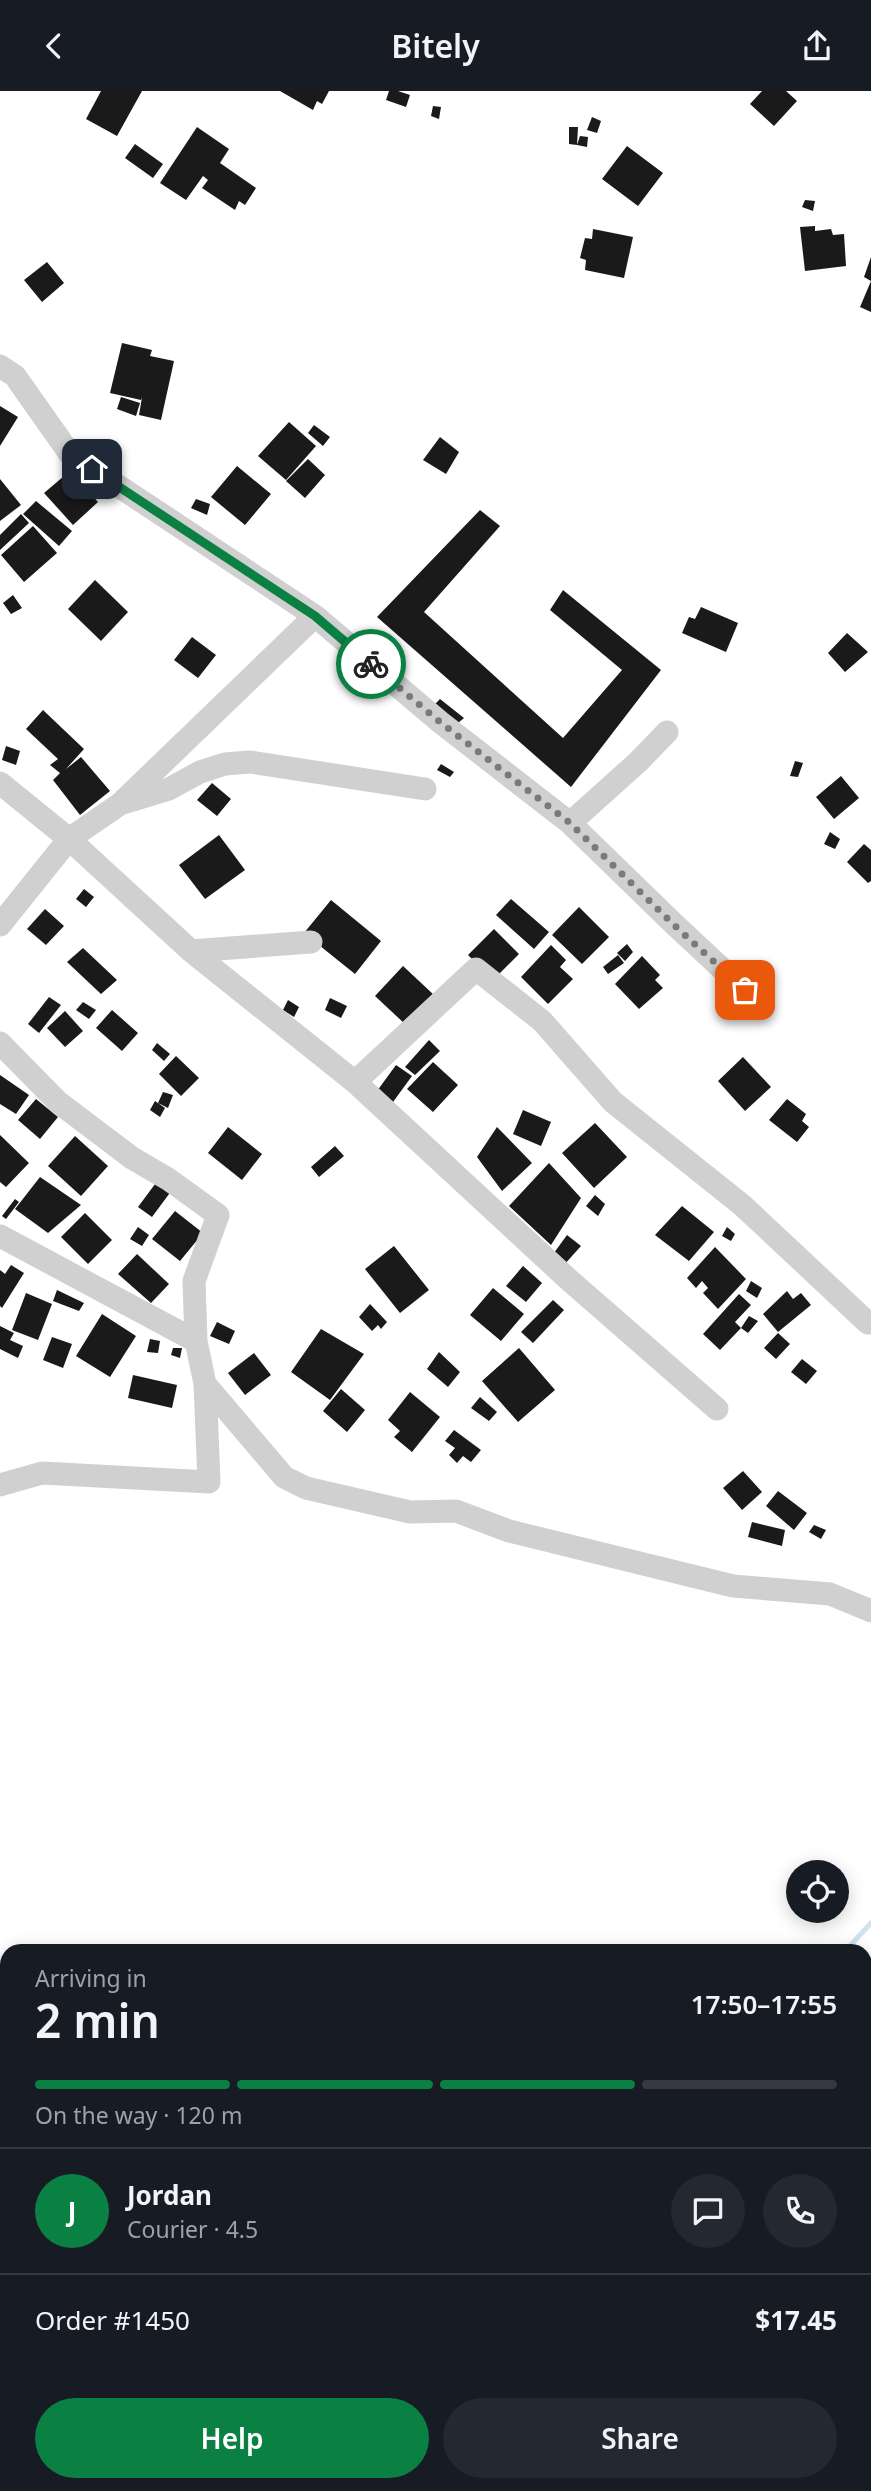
<!DOCTYPE html>
<html lang="en">
<head>
<meta charset="utf-8">
<style>
	:root { --surface:#171b24; --page:#242831; --text:#f1f3f6; --muted:#9ea1a6; --line:#363941; --accent:#0b8043 }
	body { margin:0; font-family:"Noto Sans",sans-serif; background:var(--page); color:var(--text); height:100vh; display:flex; flex-direction:column; font-size:26px; white-space:nowrap }
	* { box-sizing:border-box; margin:0 }
	p { font-size:23px; color:var(--muted) }
	.icon { flex:none; width:38px; height:38px; fill:none; stroke:currentColor; stroke-width:2; stroke-linecap:round; stroke-linejoin:round }
	.map { position:relative; flex:1; overflow:hidden }
	.side { position:absolute; left:0px; top:1853px; width:872px; height:548px; display:flex; flex-direction:column; background:var(--surface); border-radius:21px 21px 0 0; box-shadow:0 4px 18px #0003 }
	.side>* { flex:none }
	.controls { position:absolute; left:786px; top:1769px; display:grid; gap:14px }
	.controls a { display:grid; place-items:center; width:63px; height:63px; border-radius:50%; background:var(--surface); box-shadow:0 4px 18px #0003; font-size:35px }
	.pin { position:absolute; display:grid; place-items:center; width:60px; height:60px; color:#fff; margin:-30px; border-radius:14px; box-shadow:0 4px 10px #0006 }
	.courier { position:absolute; display:grid; place-items:center; width:70px; height:70px; margin:-35px; border:5px solid #0b8043; border-radius:50%; background:#fff; color:#222; box-shadow:0 2px 9px #0007 }
	.head em { font-style:normal; font-weight:600 }
	.head div { display:flex; flex-direction:column-reverse }
	.head { display:flex; align-items:center; justify-content:space-between; height:119px; padding:0 35px }
	h1 { font-size:46px; font-weight:600; line-height:52px }
	.bar { display:grid; grid-template-columns:repeat(4,1fr); gap:10px 7px; align-content:center; height:84px; padding:0 35px }
	.bar i { height:9px; border-radius:5px; background:var(--line) }
	.bar .selected { background:var(--accent) }
	.bar p { grid-column:span 4 }
	.line { display:flex; align-items:center; gap:18px; padding:0 35px; border-top:2px solid var(--line) }
	.line div { flex:1 }
	.round { display:grid; place-items:center; flex:none; width:74px; height:74px; border-radius:37px; background:var(--page) }
	.button { display:flex; gap:14px; margin-top:auto; padding:14px 35px }
	.button a { flex:1; height:80px; border-radius:42px; background:var(--accent); color:#fff; font-size:28px; font-weight:600; line-height:80px; text-align:center }
	.button a+a { background:var(--page); color:var(--text) }
	header { display:flex; justify-content:space-between; align-items:center; height:91px; padding:0 35px; background:var(--surface); font-size:32px; font-weight:600 }
	.map>svg:first-child { display:block }
</style>
</head>
<body>
<header><svg class="icon" aria-label="back" viewBox="0 0 24 24"><path d="M15 5l-7 7 7 7"/></svg>Bitely<svg class="icon" aria-label="share" viewBox="0 0 24 24"><path d="M12 15V3M7 8l5-5 5 5M5 13v7h14v-7"/></svg></header>
<div class="map">
<svg width="871" height="2400" viewBox="0 0 871 2400">
	<rect width="100%" height="100%" fill="#fff"/>
	<g fill="none" stroke-linecap="round" stroke-linejoin="round">
		<path stroke="#cfe2ee" stroke-width="5" d="M845,1860L871,1832
			M344,2400L350,2394"/>
	</g>
	<path fill="#1a1a1a" d="M101,0H142L117,45L86,28Z
		M280,0H329L322,13L317,10L313,19Z
		M389,0H398L410,4L406,16L386,9Z
		M762,0H786L797,10L774,35L750,13Z
		M433,15L441,16L439,28L431,25Z
		M592,26L601,30L597,42L587,39Z
		M197,36L229,58L220,72L256,97L245,114L239,110L235,119L202,97L208,89L203,85L186,109L160,92Z
		M569,36H578L577,54L569,53Z
		M580,45L588,46L587,56L577,54Z
		M135,53L163,73L153,87L125,67Z
		M627,55L663,82L638,115L602,88Z
		M805,109L815,110L813,120L802,116Z
		M815,135V140L831,138L833,144L844,143L846,175L805,180L800,136Z
		M593,138L633,146L624,187L585,179L586,169L580,167L585,147L592,148Z
		M871,166V221L860,216L871,190L864,186Z
		M47,171L64,192L42,211L24,189Z
		M122,252L152,259L150,265L174,270L161,329L139,324L142,306L141,309L110,302Z
		M121,306L140,312L136,325L117,318Z
		M0,315L18,326L0,355Z
		M289,331L316,355L286,389L258,365Z
		M314,334L330,346L323,355L308,342Z
		M440,346L459,361L446,383L423,369Z
		M308,368L325,384L305,407L286,390Z
		M237,375L271,403L245,434L211,406Z
		M70,380L98,411L73,434L44,402Z
		M0,388L21,414L0,430Z
		M196,408L210,413L207,424L191,417Z
		M36,410L72,440L59,455L23,423Z
		M480,419L500,435L424,521L563,647L622,579L550,519L563,499L661,579L571,696L377,526Z
		M21,423L29,432L0,459V444Z
		M33,435L57,462L24,491L1,464Z
		M95,489L128,521L101,550L68,518Z
		M13,504L22,517L11,523L3,512Z
		M701,516L738,532L726,561L682,542L689,526L695,528Z
		M847,542L868,561L845,581L828,562Z
		M192,546L216,564L198,587L174,569Z
		M440,608L464,627L458,632L435,613Z
		M43,619L84,658L66,678L81,666L110,700L80,724L53,689L60,682L50,674L58,668L26,638Z
		M6,655L20,660L16,674L2,669Z
		M795,670L803,672L798,686L790,685Z
		M441,673L454,681L450,686L437,679Z
		M841,685L859,707L834,728L816,706Z
		M212,692L231,708L217,725L197,709Z
		M830,741L840,748L835,758L824,753Z
		M219,744L245,779L205,808L179,774Z
		M864,753L871,759V790L868,792L847,771Z
		M84,798L94,806L86,816L76,808Z
		M511,808L549,841L534,858L496,824Z
		M331,809L381,850L355,883L304,842Z
		M579,816L609,846L582,873L552,844Z
		M45,818L64,835L46,854L27,838Z
		M494,838L519,863L493,889L468,864Z
		M627,853L633,861L625,870L617,862Z
		M551,854L566,869L560,876L573,888L548,913L521,886Z
		M83,857L117,889L101,903L67,871Z
		M618,864L624,872L608,883L603,876Z
		M642,865L660,884L655,889L663,897L639,918L615,893Z
		M403,875L434,904L406,934L375,905Z
		M49,906L61,914L39,942L28,933Z
		M330,907L347,915L341,927L325,919Z
		M288,909L299,916L294,926L283,919Z
		M83,911L96,919L89,928L76,919Z
		M112,919L138,942L122,960L96,937Z
		M65,920L83,940L65,956L47,937Z
		M429,949L440,960L415,984L405,976Z
		M157,952L170,963L164,970L152,959Z
		M176,965L199,987L181,1005L159,983Z
		M743,966L771,996L745,1020L718,990Z
		M433,971L458,994L433,1021L407,998Z
		M396,974L412,985L393,1011L377,1000Z
		M0,984L29,1004L16,1023L0,1013Z
		M163,1001L173,1004L168,1017L158,1012Z
		M36,1008L58,1026L40,1048L18,1029Z
		M787,1008L806,1023L802,1030L809,1036L797,1051L769,1029Z
		M155,1010L165,1017L160,1026L150,1019Z
		M523,1019L551,1031L541,1055L513,1043Z
		M595,1032L627,1066L594,1097L562,1062Z
		M228,1036L262,1063L242,1089L208,1062Z
		M497,1036L532,1072L502,1100L477,1066Z
		M0,1044L29,1072L6,1096L0,1091Z
		M75,1045L108,1075L81,1105L48,1075Z
		M335,1055L344,1065L319,1086L311,1076Z
		M549,1072L581,1107L551,1154L509,1115Z
		M161,1085L175,1095L152,1126L138,1116Z
		M40,1086L81,1114L48,1142L15,1118Z
		M595,1104L605,1113L598,1125L586,1115Z
		M15,1108L19,1111L6,1128L2,1125Z
		M682,1115L714,1141L689,1170L655,1144Z
		M175,1120L203,1142L180,1170L152,1148Z
		M85,1122L112,1149L88,1173L61,1146Z
		M138,1136L149,1144L142,1155L130,1148Z
		M727,1136L735,1143L731,1150L722,1145Z
		M567,1144L581,1155L563,1175L551,1166Z
		M394,1155L429,1199L400,1222L365,1178Z
		M715,1156L746,1188L718,1218L703,1202L708,1197L702,1190L696,1197L687,1187Z
		M137,1163L169,1193L151,1212L118,1183Z
		M11,1174L24,1182L2,1217L0,1215V1179L5,1183Z
		M523,1175L542,1192L526,1211L506,1195Z
		M751,1190L762,1197L757,1207L746,1200Z
		M493,1197L524,1223L501,1250L470,1224Z
		M57,1199L84,1212L79,1220L53,1210Z
		M787,1200L793,1208L801,1202L811,1214L778,1241L763,1223Z
		M26,1202L52,1213L38,1249L12,1239Z
		M739,1203L751,1214L735,1231L741,1237L749,1225L758,1230L748,1242L741,1237L720,1259L703,1243Z
		M553,1209L564,1219L533,1252L521,1241Z
		M370,1213L387,1231L381,1238L378,1234L372,1240L359,1226Z
		M102,1223L136,1245L110,1286L76,1265Z
		M217,1231L235,1240L229,1253L210,1245Z
		M0,1235L14,1242L10,1249L23,1255L18,1267L0,1258Z
		M321,1238L364,1263L330,1309L291,1281Z
		M778,1242L790,1253L776,1268L764,1257Z
		M52,1246L72,1253L63,1277L43,1269Z
		M150,1248L160,1250L158,1262L147,1261Z
		M173,1257H182L180,1267L171,1264Z
		M519,1257L555,1299L518,1331L482,1290Z
		M439,1261L460,1281L448,1296L427,1278Z
		M254,1262L271,1284L245,1304L228,1282Z
		M802,1268L817,1280L806,1293L791,1281Z
		M133,1284L177,1294L172,1317L128,1307Z
		M341,1298L365,1319L347,1341L323,1320Z
		M410,1301L440,1326L412,1361L394,1346L400,1340L388,1329Z
		M480,1306L497,1321L489,1330L471,1317Z
		M454,1339L481,1359L471,1371L463,1365L457,1372L449,1364L455,1357L445,1350Z
		M743,1380L762,1401L742,1419L723,1397Z
		M778,1400L807,1422L794,1439L766,1415Z
		M752,1431L785,1439L782,1455L748,1446Z
		M814,1434L826,1439L821,1448L809,1441Z
		M864,2012L871,2014V2039L864,2036Z
		M864,2064L871,2066L870,2137L864,2135Z
		M864,2352L871,2354V2373L865,2395Z
		M387,2394H434L432,2400H385Z"/>
	<g fill="none" stroke-linecap="round" stroke-linejoin="round">
		<path stroke="#d0d0d0" stroke-width="23" d="M0,275L15,285L70,363L315,525
			M0,692L69,748L191,860L355,991L568,1188L717,1318
			M123,712L169,698L200,681L225,673L250,671L425,698
			M570,732L638,671L667,641
			M0,834L69,748L120,713L315,525L440,631L570,732L674,833L763,916
			M191,860L311,851
			M0,952L58,1011L132,1067L168,1088L218,1124L194,1190L196,1250L205,1293L284,1386L306,1397L410,1421L456,1420L509,1440L733,1495L830,1503L871,1520
			M355,991L476,878L542,930L613,1011L742,1114L868,1232
			M0,1145L196,1250
			M0,1394L42,1382L209,1391L205,1293
			M717,2398L725,2400"/>
	</g>
	<g fill="none" stroke-linecap="round" stroke-linejoin="round">
		<path stroke="#7a7a7a" stroke-width="7" stroke-dasharray="0 12.6" d="M371,573L440,631L570,732L674,834L745,899"/>
		<path stroke="#0b8043" stroke-width="9" d="M92,378L315,525L371,573"/>
	</g>
</svg>
<div class="controls">
<a><svg class="icon" aria-label="locate" viewBox="0 0 24 24"><circle cx="12" cy="12" r="6"/><path d="M12 2v4M12 18v4M2 12h4M18 12h4"/></svg></a>
</div>
<div class="pin" style="left:745px;top:899px;background:#ea580c"><svg class="icon" aria-label="bag" viewBox="0 0 24 24"><path d="M5 8h14l-1 12H6zM9 8a3 3 0 0 1 6 0"/></svg></div>
<div class="pin" style="left:92px;top:378px;background:#1f2937"><svg class="icon" aria-label="home" viewBox="0 0 24 24"><path d="M3 11l9-7 9 7M6 9v11h12V9"/></svg></div>
<div class="courier" style="left:371px;top:573px"><svg class="icon" aria-label="bike" viewBox="0 0 24 24"><circle cx="6" cy="16" r="4"/><circle cx="18" cy="16" r="4"/><path d="M6 16l4-8h5l3 8M10 8l3 8H6M13 5h3"/></svg></div>
<section class="side">
<div class="head"><div><h1>2 min</h1><p>Arriving in</p></div><em>17:50–17:55</em></div>
<div class="bar"><i class="selected"></i><i class="selected"></i><i class="selected"></i><i></i><p>On the way · 120 m</p></div>
<div class="line" style="height:126px"><b class="round" style="background:var(--accent);color:#fff">J</b><div><b>Jordan</b><p>Courier · 4.5</p></div><a class="round"><svg class="icon" aria-label="chat" viewBox="0 0 24 24"><path d="M4 5h16v11H9l-5 4z"/></svg></a><a class="round"><svg class="icon" aria-label="phone" viewBox="0 0 24 24"><path d="M5 4h4l2 5-3 2q2 4 5 5l2-3 5 2v4C11 20 4 13 5 4z"/></svg></a></div>
<div class="line" style="height:91px"><div>Order #1450</div><b>$17.45</b></div>
<div class="button"><a>Help</a><a>Share</a></div>
</section>
</div>
</body>
</html>
